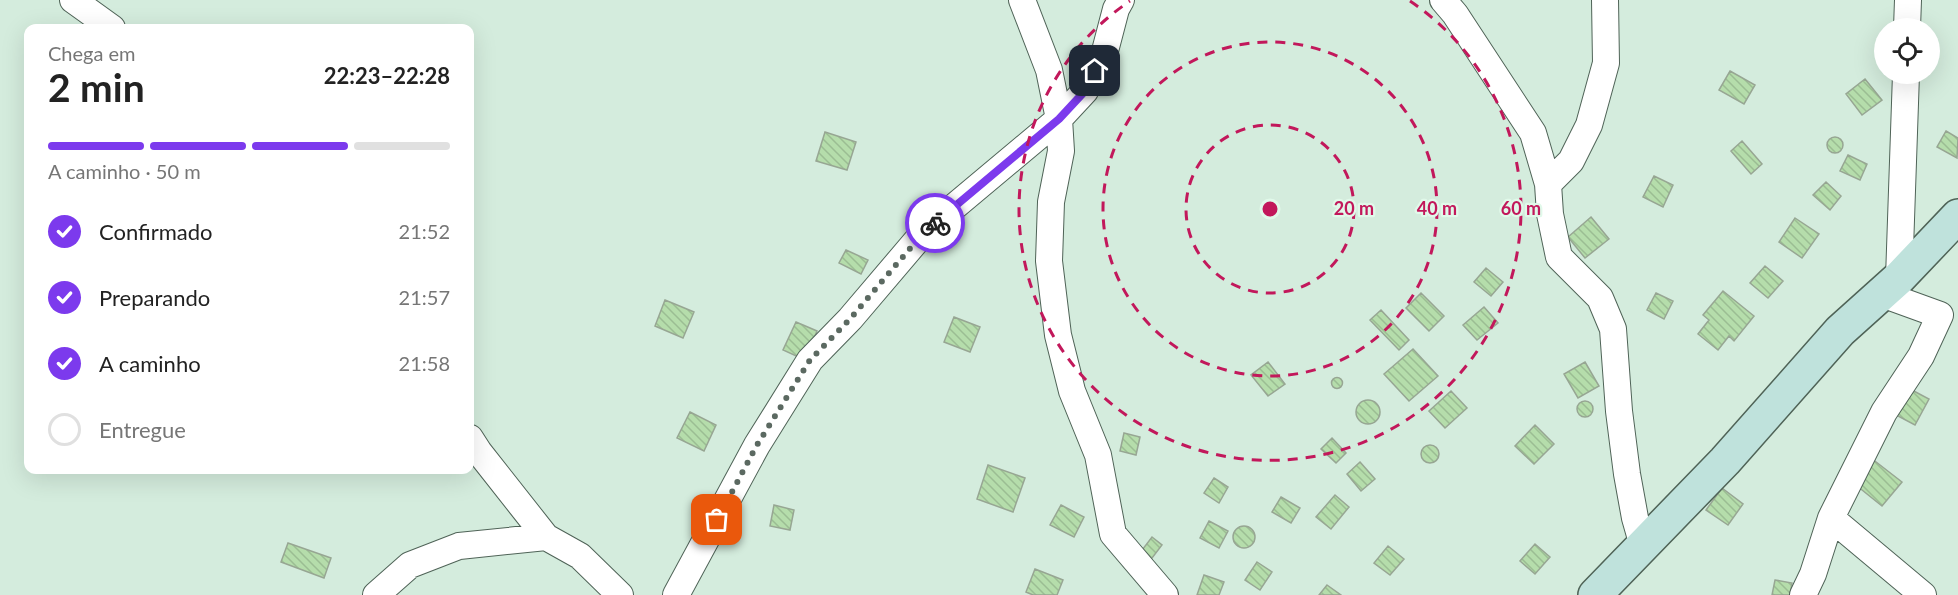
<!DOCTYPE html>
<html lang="pt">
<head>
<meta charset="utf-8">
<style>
	:root { --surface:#fff; --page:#f2f2f2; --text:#222; --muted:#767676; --line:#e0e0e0; --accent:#7c3aed }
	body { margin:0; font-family:Lato,sans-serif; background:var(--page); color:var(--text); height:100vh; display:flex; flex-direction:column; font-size:22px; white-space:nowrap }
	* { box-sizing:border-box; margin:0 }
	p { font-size:20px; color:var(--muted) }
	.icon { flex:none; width:33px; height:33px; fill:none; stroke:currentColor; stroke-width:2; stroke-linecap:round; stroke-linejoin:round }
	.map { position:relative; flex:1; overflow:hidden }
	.drawer { position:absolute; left:24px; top:24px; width:450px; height:450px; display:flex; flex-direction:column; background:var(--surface); border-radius:12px; box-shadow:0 6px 24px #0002 }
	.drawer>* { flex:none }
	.tools { position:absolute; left:1874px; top:18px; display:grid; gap:12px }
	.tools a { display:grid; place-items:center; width:66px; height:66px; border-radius:50%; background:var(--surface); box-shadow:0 6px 24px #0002; font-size:30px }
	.pin { position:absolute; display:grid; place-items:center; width:51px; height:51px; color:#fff; margin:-26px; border-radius:12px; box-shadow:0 3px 9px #0006 }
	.courier { position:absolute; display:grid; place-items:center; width:60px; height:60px; margin:-30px; border:4px solid #7c3aed; border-radius:50%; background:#fff; color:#222; box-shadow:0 2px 8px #0007 }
	.summary em { font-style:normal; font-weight:700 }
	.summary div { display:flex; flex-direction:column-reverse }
	.summary { display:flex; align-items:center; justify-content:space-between; height:102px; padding:0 24px }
	h1 { font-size:39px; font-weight:700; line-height:45px }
	.bar { display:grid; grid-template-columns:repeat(4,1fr); gap:9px 6px; align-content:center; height:72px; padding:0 24px }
	.bar i { height:8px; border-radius:4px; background:var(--line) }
	.bar .active { background:var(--accent) }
	.bar p { grid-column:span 4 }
	ol { padding:0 24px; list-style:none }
	li { display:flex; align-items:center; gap:18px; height:66px }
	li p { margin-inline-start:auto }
	li .icon { padding:6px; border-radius:50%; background:var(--accent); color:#fff; stroke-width:4 }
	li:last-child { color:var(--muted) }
	li i { width:33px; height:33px; border:3px solid var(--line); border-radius:50% }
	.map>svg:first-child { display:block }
</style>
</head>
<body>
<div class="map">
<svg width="1958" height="595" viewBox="0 0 1958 595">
	<defs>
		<pattern id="building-back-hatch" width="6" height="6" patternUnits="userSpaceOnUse" patternTransform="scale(1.5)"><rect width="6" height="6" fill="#b5ddab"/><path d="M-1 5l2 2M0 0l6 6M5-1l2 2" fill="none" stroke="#9bbd93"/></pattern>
	</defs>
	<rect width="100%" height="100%" fill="#d4ecdd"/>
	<path fill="url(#building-back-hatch)" stroke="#97a693" stroke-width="1.5" d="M1730,71L1755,85L1744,104L1719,90Z
		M1865,79L1882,100L1862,115L1846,94Z
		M1946,131L1958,138L1957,158L1937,147Z
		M825,132L856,142L847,170L816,161Z
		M1827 145a8 8 0 1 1 16 0a8 8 0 1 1-16 0Z
		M1742,141L1762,164L1751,174L1731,151Z
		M1848,155L1867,164L1860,180L1840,171Z
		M1654,176L1673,185L1663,207L1643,197Z
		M1826,182L1841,196L1830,210L1813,195Z
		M1591,217L1609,239L1585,258L1568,237Z
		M1795,218L1819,234L1802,258L1779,242Z
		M846,250L868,260L861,274L839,263Z
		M1765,266L1783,281L1768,298L1750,283Z
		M1486,268L1503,282L1491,296L1474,282Z
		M1723,291L1754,316L1734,341L1729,336L1718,350L1698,334L1709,320L1703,315Z
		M1421,293L1444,316L1429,331L1406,308Z
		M1656,293L1673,301L1664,319L1647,310Z
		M665,300L694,312L683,338L655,326Z
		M1484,307L1498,323L1477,340L1463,325Z
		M1381,310L1409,340L1399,350L1370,320Z
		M954,317L980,327L970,352L944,342Z
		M796,322L817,331L805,360L783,350Z
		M1413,349L1438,376L1409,401L1384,374Z
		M1268,362L1285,384L1268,396L1251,375Z
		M1585,362L1599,386L1578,398L1564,374Z
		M1331.5 383a5.5 5.5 0 1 1 11 0a5.5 5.5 0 1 1-11 0Z
		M1910,389L1929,399L1915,425L1896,415Z
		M1451,391L1467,408L1445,428L1429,411Z
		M1356 412a12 12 0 1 1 24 0a12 12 0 1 1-24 0Z
		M1577 409a8 8 0 1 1 16 0a8 8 0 1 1-16 0Z
		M690,412L716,425L704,451L677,438Z
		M1535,425L1554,444L1534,464L1515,446Z
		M1124,433L1140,437L1136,455L1120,451Z
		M1332,438L1346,453L1336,463L1321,449Z
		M1421 454a9 9 0 1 1 18 0a9 9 0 1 1-18 0Z
		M1871,458L1902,482L1882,506L1852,482Z
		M1360,462L1375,479L1361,491L1347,474Z
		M988,465L1025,478L1013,512L977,499Z
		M1214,478L1228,487L1219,503L1204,493Z
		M1722,488L1743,504L1728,525L1706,510Z
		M1335,495L1349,507L1331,529L1316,517Z
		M1281,497L1300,508L1291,523L1272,512Z
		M774,505L794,510L790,530L770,526Z
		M1061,505L1084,517L1074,537L1050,525Z
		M1209,521L1228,531L1219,548L1200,538Z
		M1233 537a11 11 0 1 1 22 0a11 11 0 1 1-22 0Z
		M1152,537L1162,545L1149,562L1139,554Z
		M288,543L331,558L324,578L281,562Z
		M1535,544L1550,557L1535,574L1520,561Z
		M1388,546L1404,559L1390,575L1374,563Z
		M1257,562L1272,572L1260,590L1245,580Z
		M1035,569L1063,580L1057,595H1033L1026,592Z
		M1204,575L1224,582L1219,595H1197Z
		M1775,580L1792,583L1790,595H1772Z
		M1327,585L1341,595H1319Z"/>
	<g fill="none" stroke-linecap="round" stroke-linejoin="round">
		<defs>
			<path id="street" d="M73,0L112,28
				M1022,0L1049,70L1059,119L1061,151L1051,202L1049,261L1058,335L1072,391L1098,455L1113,534L1165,595
				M1443,0L1455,14L1533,133L1548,184
				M1605,0L1606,63L1589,125L1571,161L1548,184L1550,214L1559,257L1600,298L1613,329L1619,411L1627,474L1635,518L1643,546
				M1907,28L1908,0
				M1899,278L1906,74
				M470,438L479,452L546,537L580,556L620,595
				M1831,518L1923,595
				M376,595L410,565L459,546L546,537
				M676,595L757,445L810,360L850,319L924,232L1059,119L1085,91L1105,51L1116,9L1121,0
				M1803,595L1813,574L1831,518L1884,412L1921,356L1940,315L1882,294"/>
			<path id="secondary" d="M1595,595L1725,461L1840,331L1899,278L1958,216"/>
		</defs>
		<use href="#street" stroke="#4f6357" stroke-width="28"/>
		<use href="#secondary" stroke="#4f6357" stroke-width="36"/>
		<use href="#street" stroke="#fff" stroke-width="26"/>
		<use href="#secondary" stroke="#bfe2dc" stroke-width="33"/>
	</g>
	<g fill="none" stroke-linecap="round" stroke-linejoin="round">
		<path stroke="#5b6961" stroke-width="6" stroke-dasharray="0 10.8" d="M717,520L757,445L810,360L850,319L924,232L935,223"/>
		<path stroke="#7c3aed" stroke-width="8" d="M935,223L1059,119L1085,91L1095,71"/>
	</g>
	<g fill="none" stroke="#c2185b" stroke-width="3" stroke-dasharray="10 8">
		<circle cx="1270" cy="209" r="84"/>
		<circle cx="1270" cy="209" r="167"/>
		<path d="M1410 1A251 251 0 1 1 1130 1"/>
	</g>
	<circle cx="1270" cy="209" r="9" fill="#c2185b" stroke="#e1f9ea" stroke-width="3"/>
	<g font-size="18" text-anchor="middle" font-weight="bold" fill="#c2185b" stroke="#e1f9ea" stroke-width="4.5" stroke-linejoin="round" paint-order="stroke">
		<text x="1354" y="215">20 m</text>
		<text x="1437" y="215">40 m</text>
		<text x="1521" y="215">60 m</text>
	</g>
</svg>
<div class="tools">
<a><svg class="icon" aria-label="locate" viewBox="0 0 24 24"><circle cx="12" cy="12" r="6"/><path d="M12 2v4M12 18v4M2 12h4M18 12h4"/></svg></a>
</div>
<div class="pin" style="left:717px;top:520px;background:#ea580c"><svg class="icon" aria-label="bag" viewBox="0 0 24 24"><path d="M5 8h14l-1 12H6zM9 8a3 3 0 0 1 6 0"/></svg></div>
<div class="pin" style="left:1095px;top:71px;background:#1f2937"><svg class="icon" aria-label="home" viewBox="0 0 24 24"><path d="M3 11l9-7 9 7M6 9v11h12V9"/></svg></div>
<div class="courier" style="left:935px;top:223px"><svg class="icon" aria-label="bike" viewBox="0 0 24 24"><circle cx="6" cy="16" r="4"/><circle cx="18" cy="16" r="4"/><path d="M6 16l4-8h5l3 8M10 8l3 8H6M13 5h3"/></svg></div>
<section class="drawer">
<div class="summary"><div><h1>2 min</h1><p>Chega em</p></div><em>22:23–22:28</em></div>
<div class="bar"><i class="active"></i><i class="active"></i><i class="active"></i><i></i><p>A caminho · 50 m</p></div>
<ol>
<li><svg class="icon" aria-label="check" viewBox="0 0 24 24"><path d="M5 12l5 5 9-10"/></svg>Confirmado<p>21:52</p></li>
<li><svg class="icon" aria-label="check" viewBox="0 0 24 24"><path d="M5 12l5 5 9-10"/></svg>Preparando<p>21:57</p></li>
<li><svg class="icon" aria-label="check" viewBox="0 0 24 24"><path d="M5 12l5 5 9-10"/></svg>A caminho<p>21:58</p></li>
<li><i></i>Entregue</li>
</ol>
</section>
</div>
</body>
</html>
